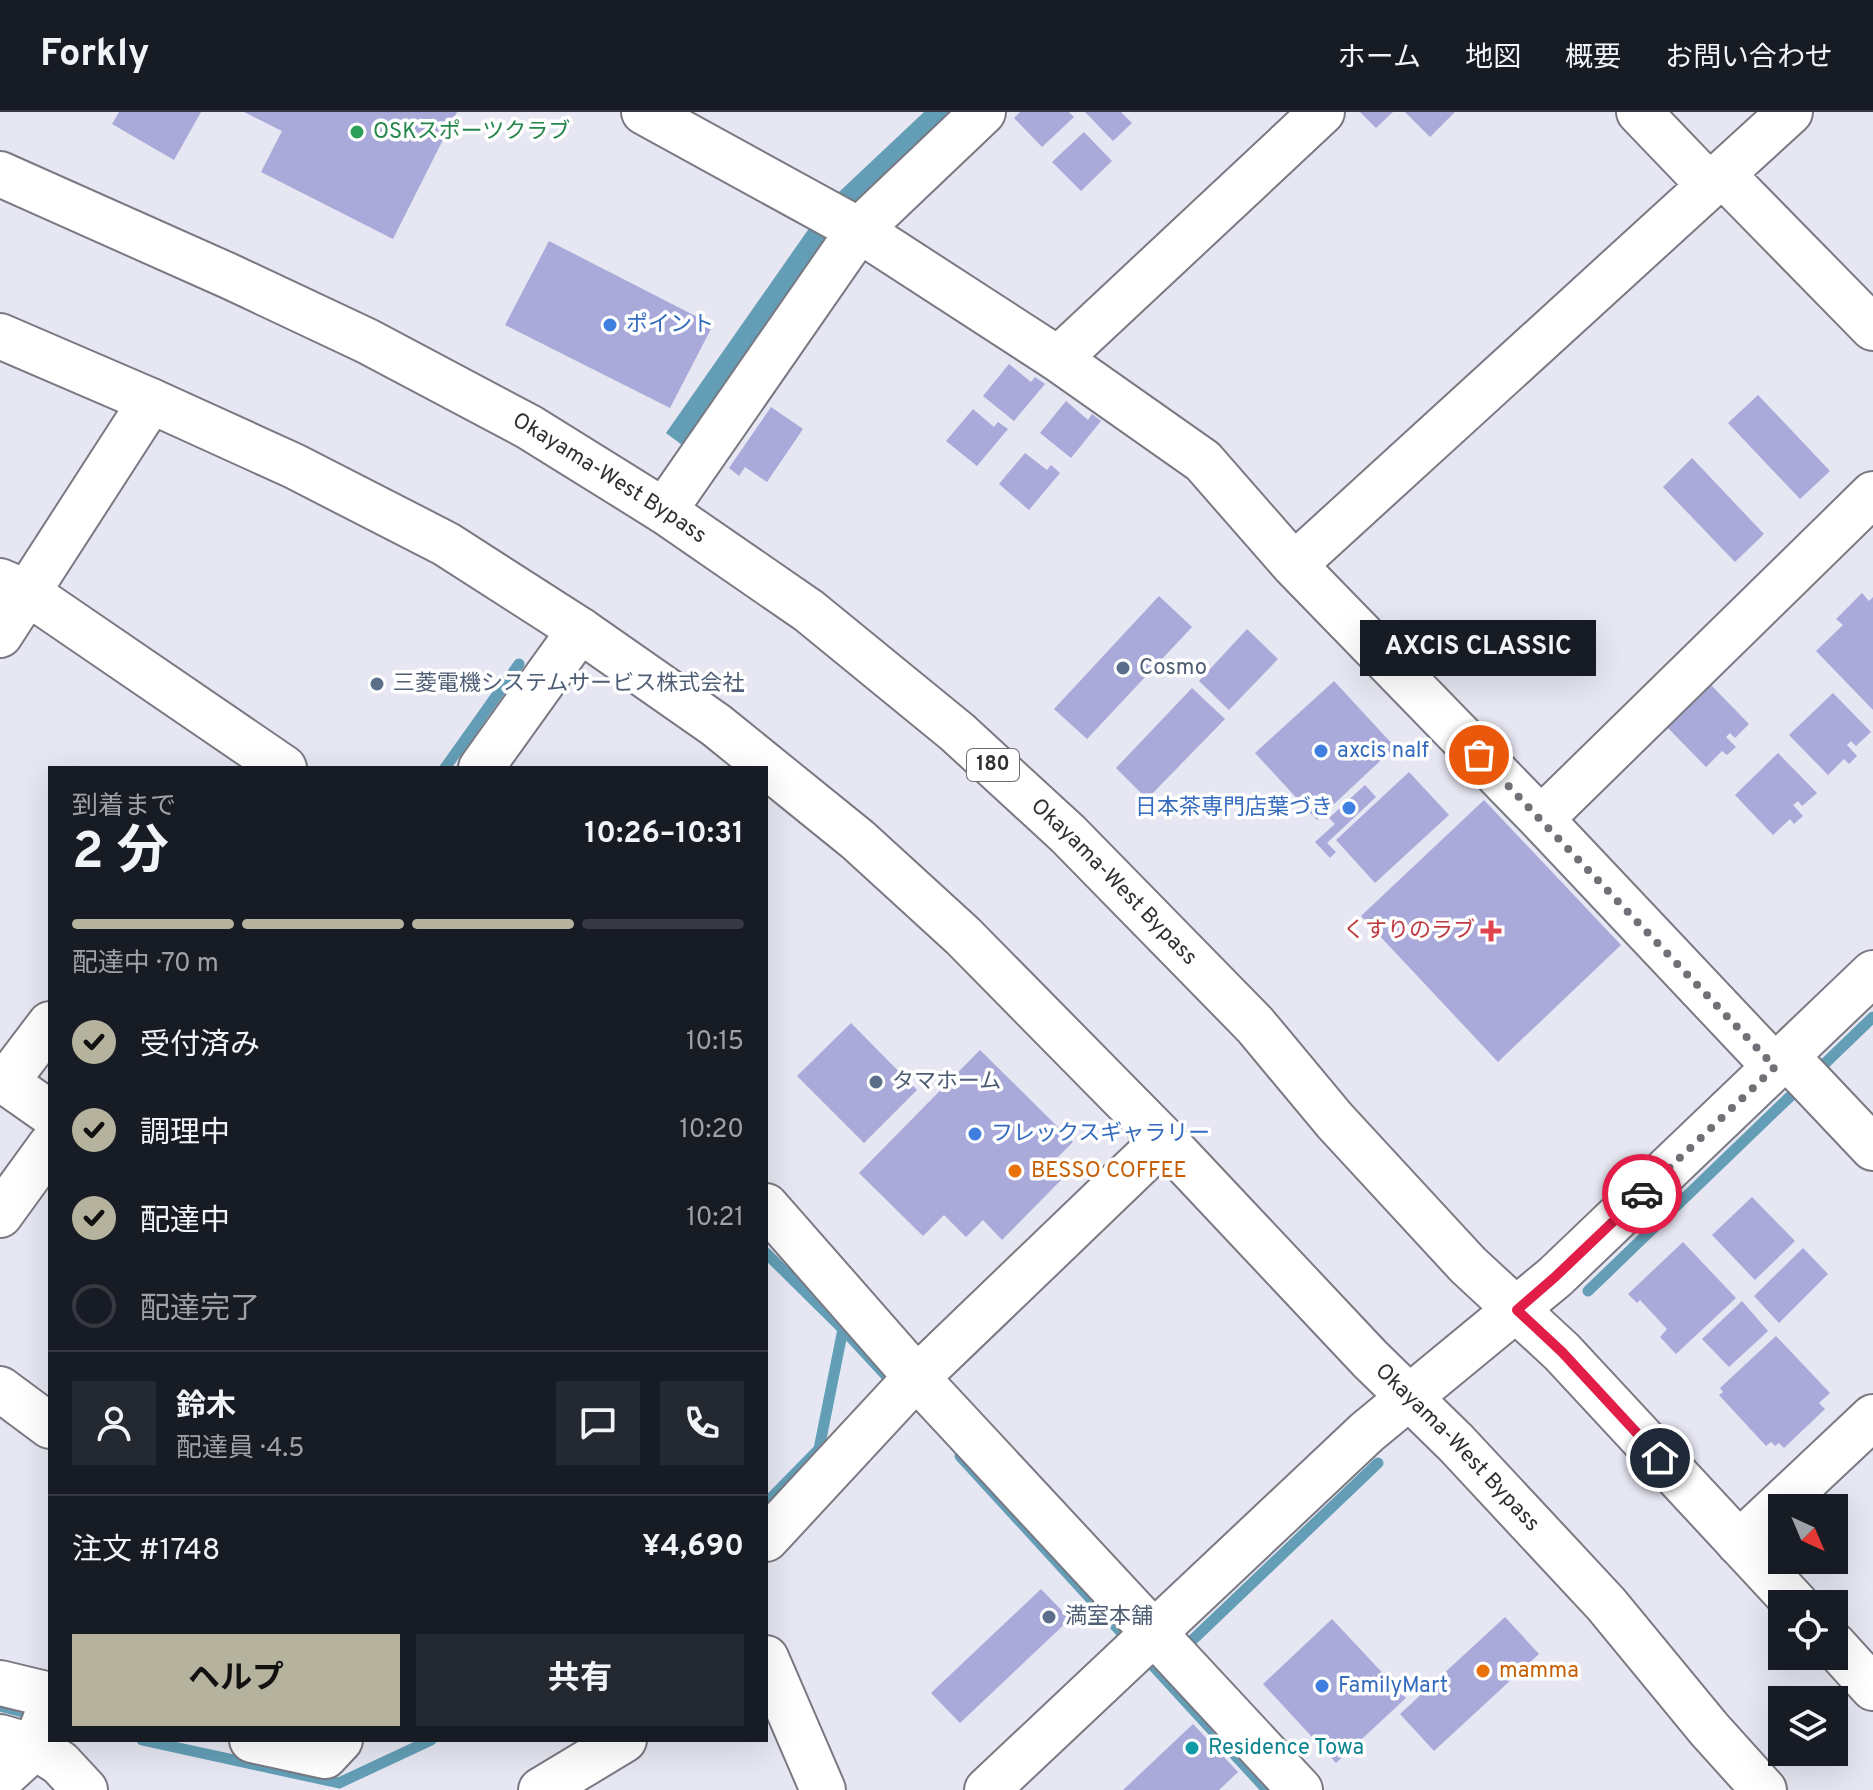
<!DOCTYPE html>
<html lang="ja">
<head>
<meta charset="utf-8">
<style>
	:root { --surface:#171b24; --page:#242831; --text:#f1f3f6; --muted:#9ea1a6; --line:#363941; --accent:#b5b29d }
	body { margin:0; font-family:Overpass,"Noto Sans JP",sans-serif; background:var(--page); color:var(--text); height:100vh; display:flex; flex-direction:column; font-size:30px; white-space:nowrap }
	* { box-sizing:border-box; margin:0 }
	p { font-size:26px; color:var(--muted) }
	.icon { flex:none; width:44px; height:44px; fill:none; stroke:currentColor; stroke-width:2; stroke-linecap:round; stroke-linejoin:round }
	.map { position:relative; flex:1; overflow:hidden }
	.details { position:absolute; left:48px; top:654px; width:720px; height:976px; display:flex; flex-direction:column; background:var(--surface); border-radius:0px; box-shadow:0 8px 32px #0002 }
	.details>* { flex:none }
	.needle { width:52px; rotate:136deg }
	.tools { position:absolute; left:1768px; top:1382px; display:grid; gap:16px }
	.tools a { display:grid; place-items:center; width:80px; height:80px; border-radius:0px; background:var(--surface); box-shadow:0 8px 32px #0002; font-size:40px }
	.pin { position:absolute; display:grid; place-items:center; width:68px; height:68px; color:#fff; margin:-34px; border:4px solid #fff; border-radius:50%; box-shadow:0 2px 8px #0007 }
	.courier { position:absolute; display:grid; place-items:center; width:80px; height:80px; margin:-40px; border:6px solid #e11d48; border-radius:50%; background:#fff; color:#222; box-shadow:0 2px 10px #0007 }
	.bubble { position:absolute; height:56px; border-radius:0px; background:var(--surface); box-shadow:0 8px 32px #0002; font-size:26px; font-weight:700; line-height:56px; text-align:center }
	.headline em { font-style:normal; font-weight:700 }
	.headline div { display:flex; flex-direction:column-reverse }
	.headline { display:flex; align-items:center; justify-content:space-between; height:136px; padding:0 24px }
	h1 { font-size:52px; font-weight:700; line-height:60px }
	.bar { display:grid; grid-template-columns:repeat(4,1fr); gap:12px 8px; align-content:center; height:96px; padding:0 24px }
	.bar i { height:10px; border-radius:6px; background:var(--line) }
	.bar .on { background:var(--accent) }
	.bar p { grid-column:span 4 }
	.line { display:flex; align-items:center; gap:20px; padding:0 24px; border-top:2px solid var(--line) }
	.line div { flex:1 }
	.round { display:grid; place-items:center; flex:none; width:84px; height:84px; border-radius:0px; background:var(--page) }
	ol { padding:0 24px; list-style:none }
	li { display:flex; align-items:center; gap:24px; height:88px }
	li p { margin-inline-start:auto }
	li .icon { padding:8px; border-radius:50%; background:var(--accent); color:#111; stroke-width:4 }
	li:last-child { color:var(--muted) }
	li i { width:44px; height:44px; border:4px solid var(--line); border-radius:50% }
	.button { display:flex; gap:16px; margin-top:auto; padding:16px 24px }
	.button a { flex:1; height:92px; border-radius:0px; background:var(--accent); color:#111; font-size:32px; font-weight:700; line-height:92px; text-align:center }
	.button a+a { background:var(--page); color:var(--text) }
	header { display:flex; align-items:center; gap:48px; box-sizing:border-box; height:112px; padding:0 40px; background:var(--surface); border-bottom:2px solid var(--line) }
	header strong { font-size:38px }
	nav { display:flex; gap:44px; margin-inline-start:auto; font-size:28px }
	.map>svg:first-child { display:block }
</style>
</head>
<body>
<header>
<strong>Forkly</strong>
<nav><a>ホーム</a><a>地図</a><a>概要</a><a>お問い合わせ</a></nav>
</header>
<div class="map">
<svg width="1873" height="1678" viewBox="0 0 1873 1678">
	<rect width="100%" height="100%" fill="#e6e7f2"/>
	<path fill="#639eb6" d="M924,0H960L686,336L666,321L810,115L839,80Z"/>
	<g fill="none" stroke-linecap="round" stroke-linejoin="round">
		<path stroke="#639eb6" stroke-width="11" d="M445,656L519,552
			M1814,962L1873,905
			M766,1141L843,1217L891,1269
			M1588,1179L1801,974
			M960,1344L1132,1532
			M766,1391L819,1337L843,1217
			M1182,1538L1378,1351
			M1144,1544L1267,1678
			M0,1594L38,1604
			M142,1628L339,1671L431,1628"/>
	</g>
	<path fill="#a9a9da" d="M119,0H201L174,48L112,12Z
		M244,0H457L393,127L261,60L282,19Z
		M1020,0H1069L1074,5L1042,35L1014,6Z
		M1085,0H1121L1132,11L1113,29Z
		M1360,0H1393L1376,16Z
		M1405,0H1455L1430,25Z
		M1084,20L1112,49L1081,79L1052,50Z
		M549,129L713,213L670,296L505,213Z
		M1009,252L1031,270L1035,265L1045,272L1014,309L983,284Z
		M1758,283L1830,359L1800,387L1728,311Z
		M1066,289L1088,308L1092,302L1101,309L1071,346L1040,321Z
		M771,295L803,317L767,370L745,355L739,364L729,356Z
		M973,297L994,315L998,310L1008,317L977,354L946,329Z
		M1025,341L1047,358L1051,353L1060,361L1029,398L999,372Z
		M1692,346L1764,422L1735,450L1663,375Z
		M1862,481L1869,489L1873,485V598L1816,539L1843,513L1836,507Z
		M1159,484L1192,515L1087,627L1054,597Z
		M1247,517L1278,547L1229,598L1199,569Z
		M1334,569L1395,635L1317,708L1255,641Z
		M1711,573L1749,612L1735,626L1730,621L1726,625L1736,635L1727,643L1722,639L1706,655L1667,615Z
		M1192,576L1225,607L1147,687L1116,656Z
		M1833,581L1871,620L1856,634L1851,629L1847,633L1857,644L1849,652L1844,647L1828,663L1789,623Z
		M1778,641L1817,681L1802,694L1798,689L1793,693L1803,704L1794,712L1790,707L1773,723L1735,683Z
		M1409,660L1449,703L1375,771L1336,728Z
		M1365,673L1376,685L1327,731L1336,740L1330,746L1315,730L1335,712L1329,706Z
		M1484,688L1621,833L1498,950L1361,804Z
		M851,911L917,978L864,1031L797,964Z
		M980,938L1073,1030L1051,1052L1064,1065L1002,1128L983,1108L966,1125L944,1103L923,1124L859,1061Z
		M1752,1085L1795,1129L1755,1168L1712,1123Z
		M1683,1130L1736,1186L1676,1242L1660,1225L1667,1217L1640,1188L1637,1191L1628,1182Z
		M1803,1136L1828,1162L1779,1211L1754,1184Z
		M1742,1189L1768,1219L1729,1255L1702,1227Z
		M1776,1224L1830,1281L1819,1291L1825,1297L1784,1336L1779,1331L1775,1334L1771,1330L1766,1334L1719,1283L1723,1280L1720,1276Z
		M1041,1477L1070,1507L960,1611L931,1581Z
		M1505,1505L1539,1542L1434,1639L1400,1602Z
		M1332,1507L1406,1586L1336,1651L1263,1572Z
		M1193,1612L1238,1660L1219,1678H1123Z"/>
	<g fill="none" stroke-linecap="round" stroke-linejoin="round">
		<defs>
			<path id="minor" d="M644,0L859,118L1058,247L1203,349L1294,453L1541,707L1775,955
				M1639,0L1710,74
				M1723,63L1873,216
				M1058,247L1322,0
				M664,399L859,118L983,0
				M1294,453L1790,0
				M0,469L28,481L284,656
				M0,523L151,289
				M481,656L580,518
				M1541,707L1873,382
				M1787,945L1873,1036
				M6,970L50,912
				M766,1094L917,1266L1300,1678
				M0,1103L50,1034
				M0,1277L50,1314
				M766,1427L906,1276L1164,1028
				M1739,1431L1873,1305
				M0,1571L50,1583
				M0,1625L35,1635L60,1651L85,1678
				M252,1628L325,1644L340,1628
				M0,1667L35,1635L50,1595
				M541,1678L624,1628
				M987,1678L1367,1320L1555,1165L1873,861"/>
			<path id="major" d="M0,966L50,1001
				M766,1546L823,1678"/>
			<g id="highway">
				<path id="s1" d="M0,62L231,165L367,229L529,315L664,399L809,499L957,620L1068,722L1255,913L1335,1009L1468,1153L1562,1240L1796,1492"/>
				<path id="s2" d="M0,224L151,289L294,354L446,432L580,518L716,613L858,728L963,824L1164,1028L1370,1247L1456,1331L1606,1492L1709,1617L1764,1678"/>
				<path d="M1834,1533L1873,1576"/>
			</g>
		</defs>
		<use href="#minor" stroke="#797983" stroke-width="48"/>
		<use href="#major" stroke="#797983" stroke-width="48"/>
		<use href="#highway" stroke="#797983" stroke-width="48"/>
		<use href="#minor" stroke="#fff" stroke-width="44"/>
		<use href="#major" stroke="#fff" stroke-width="44"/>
		<use href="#highway" stroke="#fff" stroke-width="44"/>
	</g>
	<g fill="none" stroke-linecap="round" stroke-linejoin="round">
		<path stroke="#707076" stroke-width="8" stroke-dasharray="0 14.4" d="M1479,643L1775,955L1642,1082"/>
		<path stroke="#e11d48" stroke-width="10" d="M1642,1082L1555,1165L1517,1198L1562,1240L1660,1346"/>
	</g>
	<circle fill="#2e9e5b" stroke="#fff" stroke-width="3" cx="357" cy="20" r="8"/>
	<g fill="#3f7fe0" stroke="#fff" stroke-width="3">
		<circle cx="610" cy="213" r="8"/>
		<circle cx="1321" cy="639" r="8"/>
		<circle cx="1349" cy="696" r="8"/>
		<circle cx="975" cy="1022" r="8"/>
		<circle cx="1322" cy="1574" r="8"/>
	</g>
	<g fill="#5c6f8a" stroke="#fff" stroke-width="3">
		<circle cx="1123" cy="556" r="8"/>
		<circle cx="377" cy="572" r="8"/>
		<circle cx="876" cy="970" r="8"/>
		<circle cx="1049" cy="1505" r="8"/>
	</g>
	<path fill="#e0444e" stroke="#fff" stroke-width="3" d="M1487 807h8v8h8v8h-8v8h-8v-8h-8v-8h8z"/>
	<g fill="#e8710a" stroke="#fff" stroke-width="3">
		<circle cx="1015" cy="1059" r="8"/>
		<circle cx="1483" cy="1559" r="8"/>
	</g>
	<circle fill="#0f9aa8" stroke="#fff" stroke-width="3" cx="1192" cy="1636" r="8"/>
	<g text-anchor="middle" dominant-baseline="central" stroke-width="7" stroke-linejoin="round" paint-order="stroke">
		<rect fill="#fff" stroke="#6e6e71" stroke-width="2" x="967" y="637" width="52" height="32" rx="6"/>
		<g font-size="20" font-weight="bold" fill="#303034">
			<text x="993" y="653">180</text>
		</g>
		<g font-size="22" fill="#27864d" stroke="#fff" text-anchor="start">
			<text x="373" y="20">OSKスポーツクラブ</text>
		</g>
		<g font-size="22" fill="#366cbe" stroke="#fff" text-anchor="start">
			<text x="626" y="213">ポイント</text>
			<text x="1337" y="639">axcis nalf</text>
			<text x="1333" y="696" text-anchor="end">日本茶専門店葉づき</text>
			<text x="991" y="1022">フレックスギャラリー</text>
			<text x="1338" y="1574">FamilyMart</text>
		</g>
		<g font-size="22" fill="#303034" stroke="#fff">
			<text stroke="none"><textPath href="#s1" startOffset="682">Okayama-West Bypass</textPath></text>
			<text stroke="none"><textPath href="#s1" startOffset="1330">Okayama-West Bypass</textPath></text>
			<text stroke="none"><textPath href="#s2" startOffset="1854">Okayama-West Bypass</textPath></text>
		</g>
		<g font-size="22" fill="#4e5e75" stroke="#fff" text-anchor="start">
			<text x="1139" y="556">Cosmo</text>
			<text x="393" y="572">三菱電機システムサービス株式会社</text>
			<text x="892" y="970">タマホーム</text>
			<text x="1065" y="1505">満室本舗</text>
		</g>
		<g font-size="22" fill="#be3a42" stroke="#fff" text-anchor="end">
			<text x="1475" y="819">くすりのラブ</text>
		</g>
		<g font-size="22" fill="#c56008" stroke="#fff" text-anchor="start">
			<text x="1031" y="1059">BESSO COFFEE</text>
			<text x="1499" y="1559">mamma</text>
		</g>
		<g font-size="22" fill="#0d838f" stroke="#fff" text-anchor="start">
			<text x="1208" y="1636">Residence Towa</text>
		</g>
	</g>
</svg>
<div class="tools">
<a><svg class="needle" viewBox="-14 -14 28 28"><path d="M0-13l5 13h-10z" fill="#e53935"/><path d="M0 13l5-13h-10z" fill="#9ea1a6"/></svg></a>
<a><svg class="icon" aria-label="locate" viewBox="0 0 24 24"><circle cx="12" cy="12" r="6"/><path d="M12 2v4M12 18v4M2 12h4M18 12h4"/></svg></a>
<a><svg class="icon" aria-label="layers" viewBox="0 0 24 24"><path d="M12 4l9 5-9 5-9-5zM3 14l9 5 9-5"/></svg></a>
</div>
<div class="pin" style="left:1479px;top:643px;background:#ea580c"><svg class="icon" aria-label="bag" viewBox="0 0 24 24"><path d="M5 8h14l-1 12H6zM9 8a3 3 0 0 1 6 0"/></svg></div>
<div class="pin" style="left:1660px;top:1346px;background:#1f2937"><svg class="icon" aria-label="home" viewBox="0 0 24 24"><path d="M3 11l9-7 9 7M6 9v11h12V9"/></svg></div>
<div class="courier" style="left:1642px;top:1082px"><svg class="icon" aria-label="car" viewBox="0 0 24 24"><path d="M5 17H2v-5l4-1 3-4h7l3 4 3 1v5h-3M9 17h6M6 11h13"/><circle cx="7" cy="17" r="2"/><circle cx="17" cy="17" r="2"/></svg></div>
<div class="bubble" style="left:1360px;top:508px;width:236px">AXCIS CLASSIC</div>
<section class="details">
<div class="headline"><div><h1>2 分</h1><p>到着まで</p></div><em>10:26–10:31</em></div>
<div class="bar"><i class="on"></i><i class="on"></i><i class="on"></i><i></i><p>配達中 · 70 m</p></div>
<ol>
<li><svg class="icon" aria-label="check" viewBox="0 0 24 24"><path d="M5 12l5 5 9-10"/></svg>受付済み<p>10:15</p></li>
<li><svg class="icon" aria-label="check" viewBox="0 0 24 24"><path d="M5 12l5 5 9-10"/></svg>調理中<p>10:20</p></li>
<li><svg class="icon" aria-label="check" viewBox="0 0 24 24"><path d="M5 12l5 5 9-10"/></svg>配達中<p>10:21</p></li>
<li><i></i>配達完了</li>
</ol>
<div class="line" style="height:144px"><a class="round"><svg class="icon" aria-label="person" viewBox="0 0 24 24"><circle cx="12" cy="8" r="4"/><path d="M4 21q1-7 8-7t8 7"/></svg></a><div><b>鈴木</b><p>配達員 · 4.5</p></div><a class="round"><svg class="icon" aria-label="chat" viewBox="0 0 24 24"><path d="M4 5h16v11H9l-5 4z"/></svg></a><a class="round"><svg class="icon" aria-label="phone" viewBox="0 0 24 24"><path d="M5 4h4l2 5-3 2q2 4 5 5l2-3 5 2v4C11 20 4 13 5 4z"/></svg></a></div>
<div class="line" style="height:104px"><div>注文 #1748</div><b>¥4,690</b></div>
<div class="button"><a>ヘルプ</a><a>共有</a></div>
</section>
</div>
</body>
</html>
